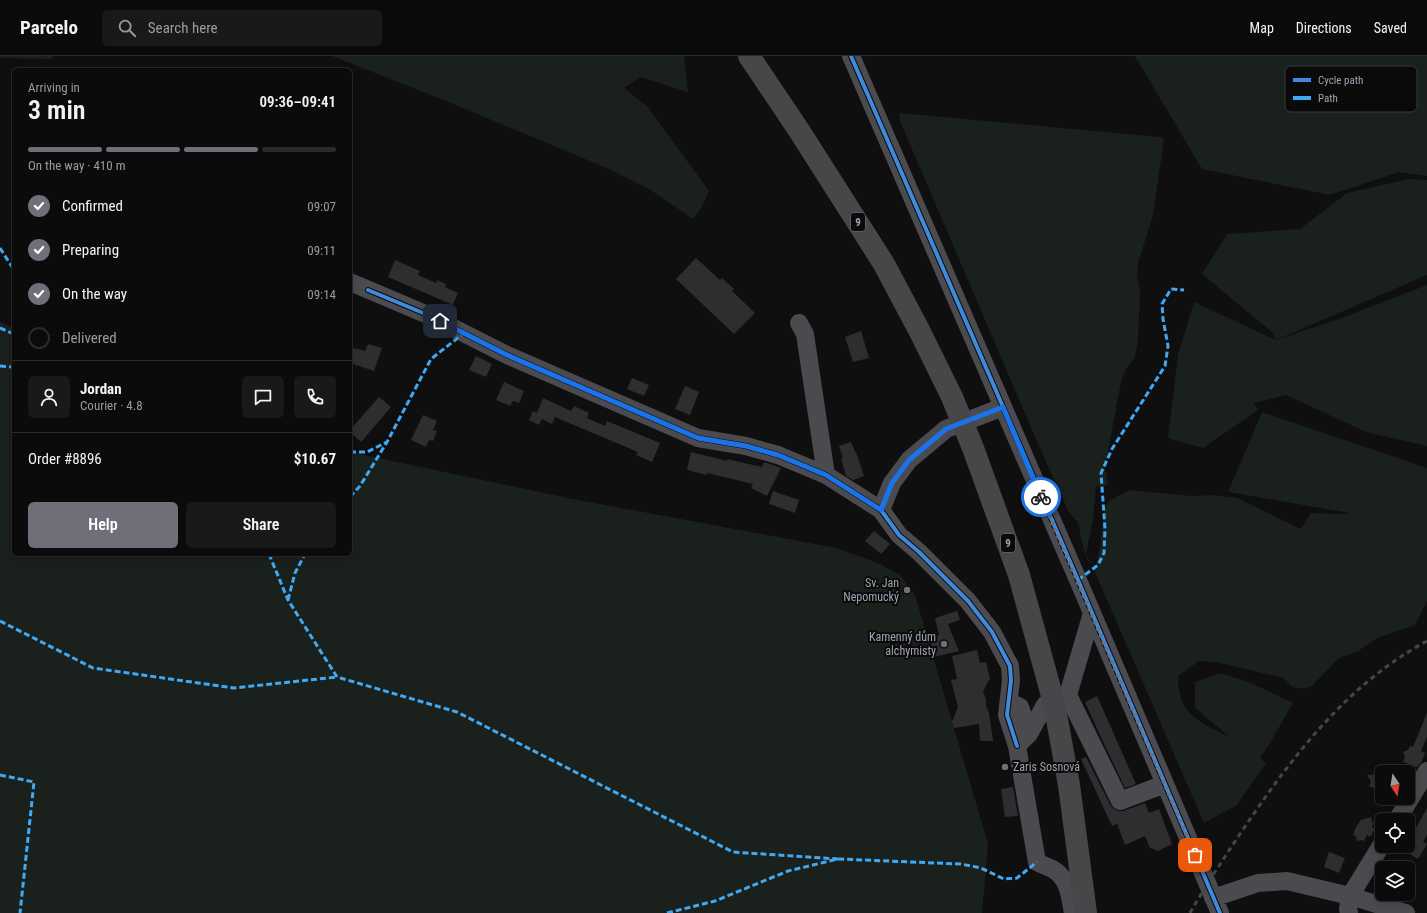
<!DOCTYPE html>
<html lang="en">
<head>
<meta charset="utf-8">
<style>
	:root { --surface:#0b0b0c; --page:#19191a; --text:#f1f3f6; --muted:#9a9b9d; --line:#2b2b2d; --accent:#6e6f79 }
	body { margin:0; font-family:"Roboto Condensed",sans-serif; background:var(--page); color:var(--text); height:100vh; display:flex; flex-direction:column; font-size:15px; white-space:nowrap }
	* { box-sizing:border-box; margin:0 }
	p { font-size:13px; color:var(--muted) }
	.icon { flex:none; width:22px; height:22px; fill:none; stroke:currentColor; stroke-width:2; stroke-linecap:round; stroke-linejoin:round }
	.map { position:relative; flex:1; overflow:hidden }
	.sheet { position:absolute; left:12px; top:12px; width:340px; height:488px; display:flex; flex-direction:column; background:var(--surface); border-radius:6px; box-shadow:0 2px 10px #0003,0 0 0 1px var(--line) }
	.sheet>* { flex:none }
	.needle { width:26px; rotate:168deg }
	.buttons { position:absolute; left:1375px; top:709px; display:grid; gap:8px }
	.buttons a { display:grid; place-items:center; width:40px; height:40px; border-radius:6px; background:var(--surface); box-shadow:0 2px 10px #0003,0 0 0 1px var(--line); font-size:20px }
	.pin { position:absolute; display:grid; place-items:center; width:34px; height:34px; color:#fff; margin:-17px; border-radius:8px; box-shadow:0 2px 6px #0006 }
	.courier { position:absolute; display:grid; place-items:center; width:40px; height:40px; margin:-20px; border:3px solid #1a73e8; border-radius:50%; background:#fff; color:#222; box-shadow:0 1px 5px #0007 }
	.headline em { font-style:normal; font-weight:600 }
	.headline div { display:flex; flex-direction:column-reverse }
	.headline { display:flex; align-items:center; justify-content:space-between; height:68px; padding:0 16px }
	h1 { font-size:26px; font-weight:600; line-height:30px }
	.bar { display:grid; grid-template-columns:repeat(4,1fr); gap:6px 4px; align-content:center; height:48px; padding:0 16px }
	.bar i { height:5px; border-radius:3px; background:var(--line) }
	.bar .on { background:var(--accent) }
	.bar p { grid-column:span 4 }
	.line { display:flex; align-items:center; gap:10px; padding:0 16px; border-top:1px solid var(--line) }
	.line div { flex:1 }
	.round { display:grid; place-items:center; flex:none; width:42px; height:42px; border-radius:6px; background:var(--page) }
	ol { padding:0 16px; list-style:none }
	li { display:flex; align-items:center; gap:12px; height:44px }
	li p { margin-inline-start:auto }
	li .icon { padding:4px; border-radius:50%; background:var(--accent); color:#fff; stroke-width:4 }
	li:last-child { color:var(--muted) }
	li i { width:22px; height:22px; border:2px solid var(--line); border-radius:50% }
	.primary-button { display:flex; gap:8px; margin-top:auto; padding:8px 16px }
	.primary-button a { flex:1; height:46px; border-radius:6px; background:var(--accent); color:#fff; font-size:16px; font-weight:600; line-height:46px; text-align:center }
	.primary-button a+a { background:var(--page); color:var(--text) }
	header { display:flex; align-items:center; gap:24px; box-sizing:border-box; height:56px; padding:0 20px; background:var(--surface); border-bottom:1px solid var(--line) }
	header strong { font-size:19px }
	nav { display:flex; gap:22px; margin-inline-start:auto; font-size:14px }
	.search { width:280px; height:36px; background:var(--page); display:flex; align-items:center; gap:10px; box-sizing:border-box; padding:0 14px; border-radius:6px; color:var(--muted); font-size:15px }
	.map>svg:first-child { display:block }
</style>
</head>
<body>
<header>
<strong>Parcelo</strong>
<div class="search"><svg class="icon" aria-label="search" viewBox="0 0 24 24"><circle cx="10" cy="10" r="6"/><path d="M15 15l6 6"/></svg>Search here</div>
<nav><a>Map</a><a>Directions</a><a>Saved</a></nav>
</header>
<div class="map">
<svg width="1427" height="857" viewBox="0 0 1427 857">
	<rect width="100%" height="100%" fill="#0f0f10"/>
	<path fill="#1a201c" d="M0,0H52L53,3L0,2Z
		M332,0H684L688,36L640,21L624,32L647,50L709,135L700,154L693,163L649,133L609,113L451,47Z
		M1135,0H1427V120L1399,116L1330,139L1202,113Z
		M899,57L1159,81L1164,83L1153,159L1139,204L1137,219L1140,235L1138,284L1135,301L1126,313L1121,325L1105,412L1108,429L1096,431L1093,462L1086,499L1095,512L1099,497L1105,451L1109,445L1129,434L1192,440L1212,439L1237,442L1301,473L1311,457L1340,458L1350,457L1228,436L1262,356L1427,412V545L1415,569L1377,582L1358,595L1339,602L1313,629L1305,633L1292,631L1284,622L1216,606L1199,605L1178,620C1177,660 1202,667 1231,682L1195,652V626L1221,617L1251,627L1293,647L1270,687L1260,702L1266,707L1237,749L1204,767L1094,514L1095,512L1087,503L1080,479L1079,468L1068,455L1038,388L900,65Z
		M1408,123L1427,124V219L1276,284L1339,263L1427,229V390L1366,376L1286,339L1254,347L1258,354L1203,392L1168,382L1178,299L1194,246L1276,284L1273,277L1202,218L1227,178L1300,173L1347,137Z
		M0,266L14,272V498H350V396L573,443L837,492L880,508L900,519L915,539L988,788L982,857H0Z"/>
	<path fill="#2e2e31" d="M696,202L720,224L722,222L734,233L732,235L755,257L734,278L676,223Z
		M395,204L420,215L418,219L436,227L437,224L446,228L445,231L458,237L453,249L388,221Z
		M861,275L869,302L853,306L845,281Z
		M368,288L382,292L374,315L350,307V291L365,295Z
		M476,300L492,308L486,321L469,314Z
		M632,322L649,329L644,340L627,333Z
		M504,326L524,335L519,347L513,345L510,350L496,344Z
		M685,330L699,336L690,359L675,353Z
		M379,341L391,351L361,386L350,376V374Z
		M543,342L571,355L574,350L589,357L587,362L605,370L607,365L660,387L652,406L636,399L638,396L555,361L552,368L542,363L539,369L529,364L533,355L537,357Z
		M423,359L437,365L433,374L437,375L433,385L429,384L426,391L411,384Z
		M851,386L855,396H856L864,420L853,424L846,420L841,403L843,402L839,390Z
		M691,396L727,405V403L762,411L764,406L781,412L767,440L751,432L753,428L707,417V419L687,414Z
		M773,435L799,444L795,457L769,448Z
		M874,475L890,488L881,498L865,485Z
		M957,555L960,564L948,568L959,595L933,601L930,581L939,579L935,562Z
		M977,594L980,607L986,606L990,622L983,635L986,643V650L989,657L993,685H980L979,668L954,672L952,666L958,651L951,624L957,623L952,600Z
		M1097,640L1136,728L1125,732L1105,690L1085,646Z
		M1427,657V681L1421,695L1425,697L1421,707L1417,711L1403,706L1405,701L1403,696L1408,694L1410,690L1413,691Z
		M1086,701L1111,750L1114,753L1118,755H1123L1145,747L1149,757L1159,753L1172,788L1158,795L1150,792L1145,780L1125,789L1117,768L1112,770L1087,716L1081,703Z
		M1382,718V736L1369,730L1371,726L1367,719Z
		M1013,731L1018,760L1005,761L1001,733Z
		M1427,752V779L1423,786L1427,788L1418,803L1408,797V777L1412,779Z
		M1371,761L1372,766L1374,767L1372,771L1375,773L1370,781L1367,779L1364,785L1361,784L1357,785L1356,780L1353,779L1356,771L1361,764Z
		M1329,796L1345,802L1339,817L1324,811Z"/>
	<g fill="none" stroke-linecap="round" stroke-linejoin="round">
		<path stroke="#4a4a4f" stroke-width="18" d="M851,0L1078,524L1220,857
			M350,226L428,259L507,299L698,382L746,390L778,399L826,419L881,454L899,479L919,496L968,545L992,576L1010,610L1011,624L1007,659L1017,690
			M799,267L805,278L826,419
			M881,454L892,427L909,404L946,373L1003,351
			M1092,557L1068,639L1120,745L1165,728
			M1009,646L1020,651L1029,678
			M1045,649L1029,678L1017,690L1037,806C1042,809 1049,811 1054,814C1069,823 1070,842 1073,857
			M1397,764L1427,715
			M1213,842L1258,827L1287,825L1350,840L1406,857
			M1349,857L1348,853L1350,840L1382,788"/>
		<path stroke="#47474a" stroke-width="22" d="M749,0L800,76L884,208L920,276L952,341L973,392L1019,519L1054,647L1069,729L1086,857"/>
		<path stroke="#454649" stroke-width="3" stroke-dasharray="5 4" stroke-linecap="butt" d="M1190,857C1206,829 1224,802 1242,775C1292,701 1347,628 1427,585"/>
		<path stroke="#3fa9f5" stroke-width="3" stroke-dasharray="6 3" stroke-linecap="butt" d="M0,192L14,214
			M0,272L14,278
			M0,310L14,311
			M350,396H367L387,386L431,303L464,277
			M350,441L360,430L387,386
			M269,498L288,544L337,621L457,656L733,796L838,803
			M1078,524L1098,509L1104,497L1105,473L1101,417L1112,393L1165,310L1168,290L1163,263L1162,248L1171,233L1184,234
			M288,544L295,517L305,498
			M0,565L93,612L234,632L337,621
			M0,719L34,726L20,857
			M667,857L715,845L788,815L838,803L961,808L981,812L1004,823L1017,822L1037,806"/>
		<defs>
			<path id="cycleway" d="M851,0L1078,524L1220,857
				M368,234L428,259L507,299L698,382L746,390L778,399L826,419L881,454L899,479L919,496L968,545L992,576L1010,610L1011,624L1007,659L1017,690"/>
		</defs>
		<use href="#cycleway" stroke="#0b0a0b" stroke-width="6"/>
		<use href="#cycleway" stroke="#408adc" stroke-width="4"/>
	</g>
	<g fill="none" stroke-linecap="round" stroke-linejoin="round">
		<path stroke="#6e6f79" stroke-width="4" stroke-dasharray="0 7.2" d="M1041,441L1195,799"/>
		<path stroke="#1a73e8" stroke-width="5" d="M440,265L507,299L698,382L746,390L778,399L826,419L881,454L892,427L909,404L946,373L1003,351L1041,441"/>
	</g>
	<g fill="#6e6f79" stroke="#0b0a0b" stroke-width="1.5">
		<circle cx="907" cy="534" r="4"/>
		<circle cx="944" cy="588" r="4"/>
		<circle cx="1005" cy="711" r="4"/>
	</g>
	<g text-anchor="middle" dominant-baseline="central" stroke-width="4" stroke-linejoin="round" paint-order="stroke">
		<g fill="#0b0a0b" stroke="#74757f" stroke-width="1">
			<rect x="851" y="157" width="14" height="18" rx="3"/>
			<rect x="1001" y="478" width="14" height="18" rx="3"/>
		</g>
		<g font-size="11" font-weight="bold" fill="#a1a3b1">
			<text x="858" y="166">9</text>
			<text x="1008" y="487">9</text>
		</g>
		<g font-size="12" fill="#a1a3b1" stroke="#0b0a0b" text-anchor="end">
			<text x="899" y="527">Sv. Jan<tspan x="899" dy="14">Nepomucký</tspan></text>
			<text x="936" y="581">Kamenný dům<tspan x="936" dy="14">alchymisty</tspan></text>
			<text x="1013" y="711" text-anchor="start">Zaris Sosnová</text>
		</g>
	</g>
	<rect x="1285" y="10" width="132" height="46" rx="6" fill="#0b0a0b" stroke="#38383d" stroke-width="1"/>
	<rect x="1293" y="22" width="18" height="4" fill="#408adc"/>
	<rect x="1293" y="40" width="18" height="4" fill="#3fa9f5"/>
	<g font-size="11" fill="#a1a3b1">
		<text x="1318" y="28">Cycle path</text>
		<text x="1318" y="46">Path</text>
	</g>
</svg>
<div class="buttons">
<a><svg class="needle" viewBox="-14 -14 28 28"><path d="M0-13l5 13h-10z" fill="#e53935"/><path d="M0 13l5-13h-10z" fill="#9a9b9d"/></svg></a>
<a><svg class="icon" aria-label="locate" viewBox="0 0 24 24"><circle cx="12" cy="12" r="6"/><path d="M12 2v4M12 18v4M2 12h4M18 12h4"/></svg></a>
<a><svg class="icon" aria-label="layers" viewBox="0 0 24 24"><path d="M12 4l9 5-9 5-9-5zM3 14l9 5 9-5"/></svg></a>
</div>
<div class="pin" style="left:1195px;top:799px;background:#ea580c"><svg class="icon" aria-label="bag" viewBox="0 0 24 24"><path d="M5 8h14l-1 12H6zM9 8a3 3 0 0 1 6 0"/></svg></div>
<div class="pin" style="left:440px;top:265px;background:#1f2937"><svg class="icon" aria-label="home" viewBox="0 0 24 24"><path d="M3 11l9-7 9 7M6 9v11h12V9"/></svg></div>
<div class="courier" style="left:1041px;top:441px"><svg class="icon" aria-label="bike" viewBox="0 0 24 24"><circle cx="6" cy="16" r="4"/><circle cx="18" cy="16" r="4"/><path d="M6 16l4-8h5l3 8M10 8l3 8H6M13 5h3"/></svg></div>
<section class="sheet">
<div class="headline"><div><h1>3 min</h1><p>Arriving in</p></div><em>09:36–09:41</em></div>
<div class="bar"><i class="on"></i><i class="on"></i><i class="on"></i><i></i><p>On the way · 410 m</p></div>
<ol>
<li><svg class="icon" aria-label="check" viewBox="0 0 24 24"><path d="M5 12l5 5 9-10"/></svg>Confirmed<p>09:07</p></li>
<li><svg class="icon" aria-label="check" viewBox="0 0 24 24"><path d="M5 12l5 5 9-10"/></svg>Preparing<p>09:11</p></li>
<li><svg class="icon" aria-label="check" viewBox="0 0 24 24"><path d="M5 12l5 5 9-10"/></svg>On the way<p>09:14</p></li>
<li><i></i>Delivered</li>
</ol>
<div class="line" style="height:72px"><a class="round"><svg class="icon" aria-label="person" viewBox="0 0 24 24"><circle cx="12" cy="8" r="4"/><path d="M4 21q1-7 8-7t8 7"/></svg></a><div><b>Jordan</b><p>Courier · 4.8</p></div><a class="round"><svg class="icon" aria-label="chat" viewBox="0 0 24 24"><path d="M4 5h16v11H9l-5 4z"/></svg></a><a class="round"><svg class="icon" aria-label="phone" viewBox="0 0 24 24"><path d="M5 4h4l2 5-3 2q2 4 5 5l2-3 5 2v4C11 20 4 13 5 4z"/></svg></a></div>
<div class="line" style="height:52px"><div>Order #8896</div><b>$10.67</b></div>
<div class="primary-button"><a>Help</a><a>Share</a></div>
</section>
</div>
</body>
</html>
